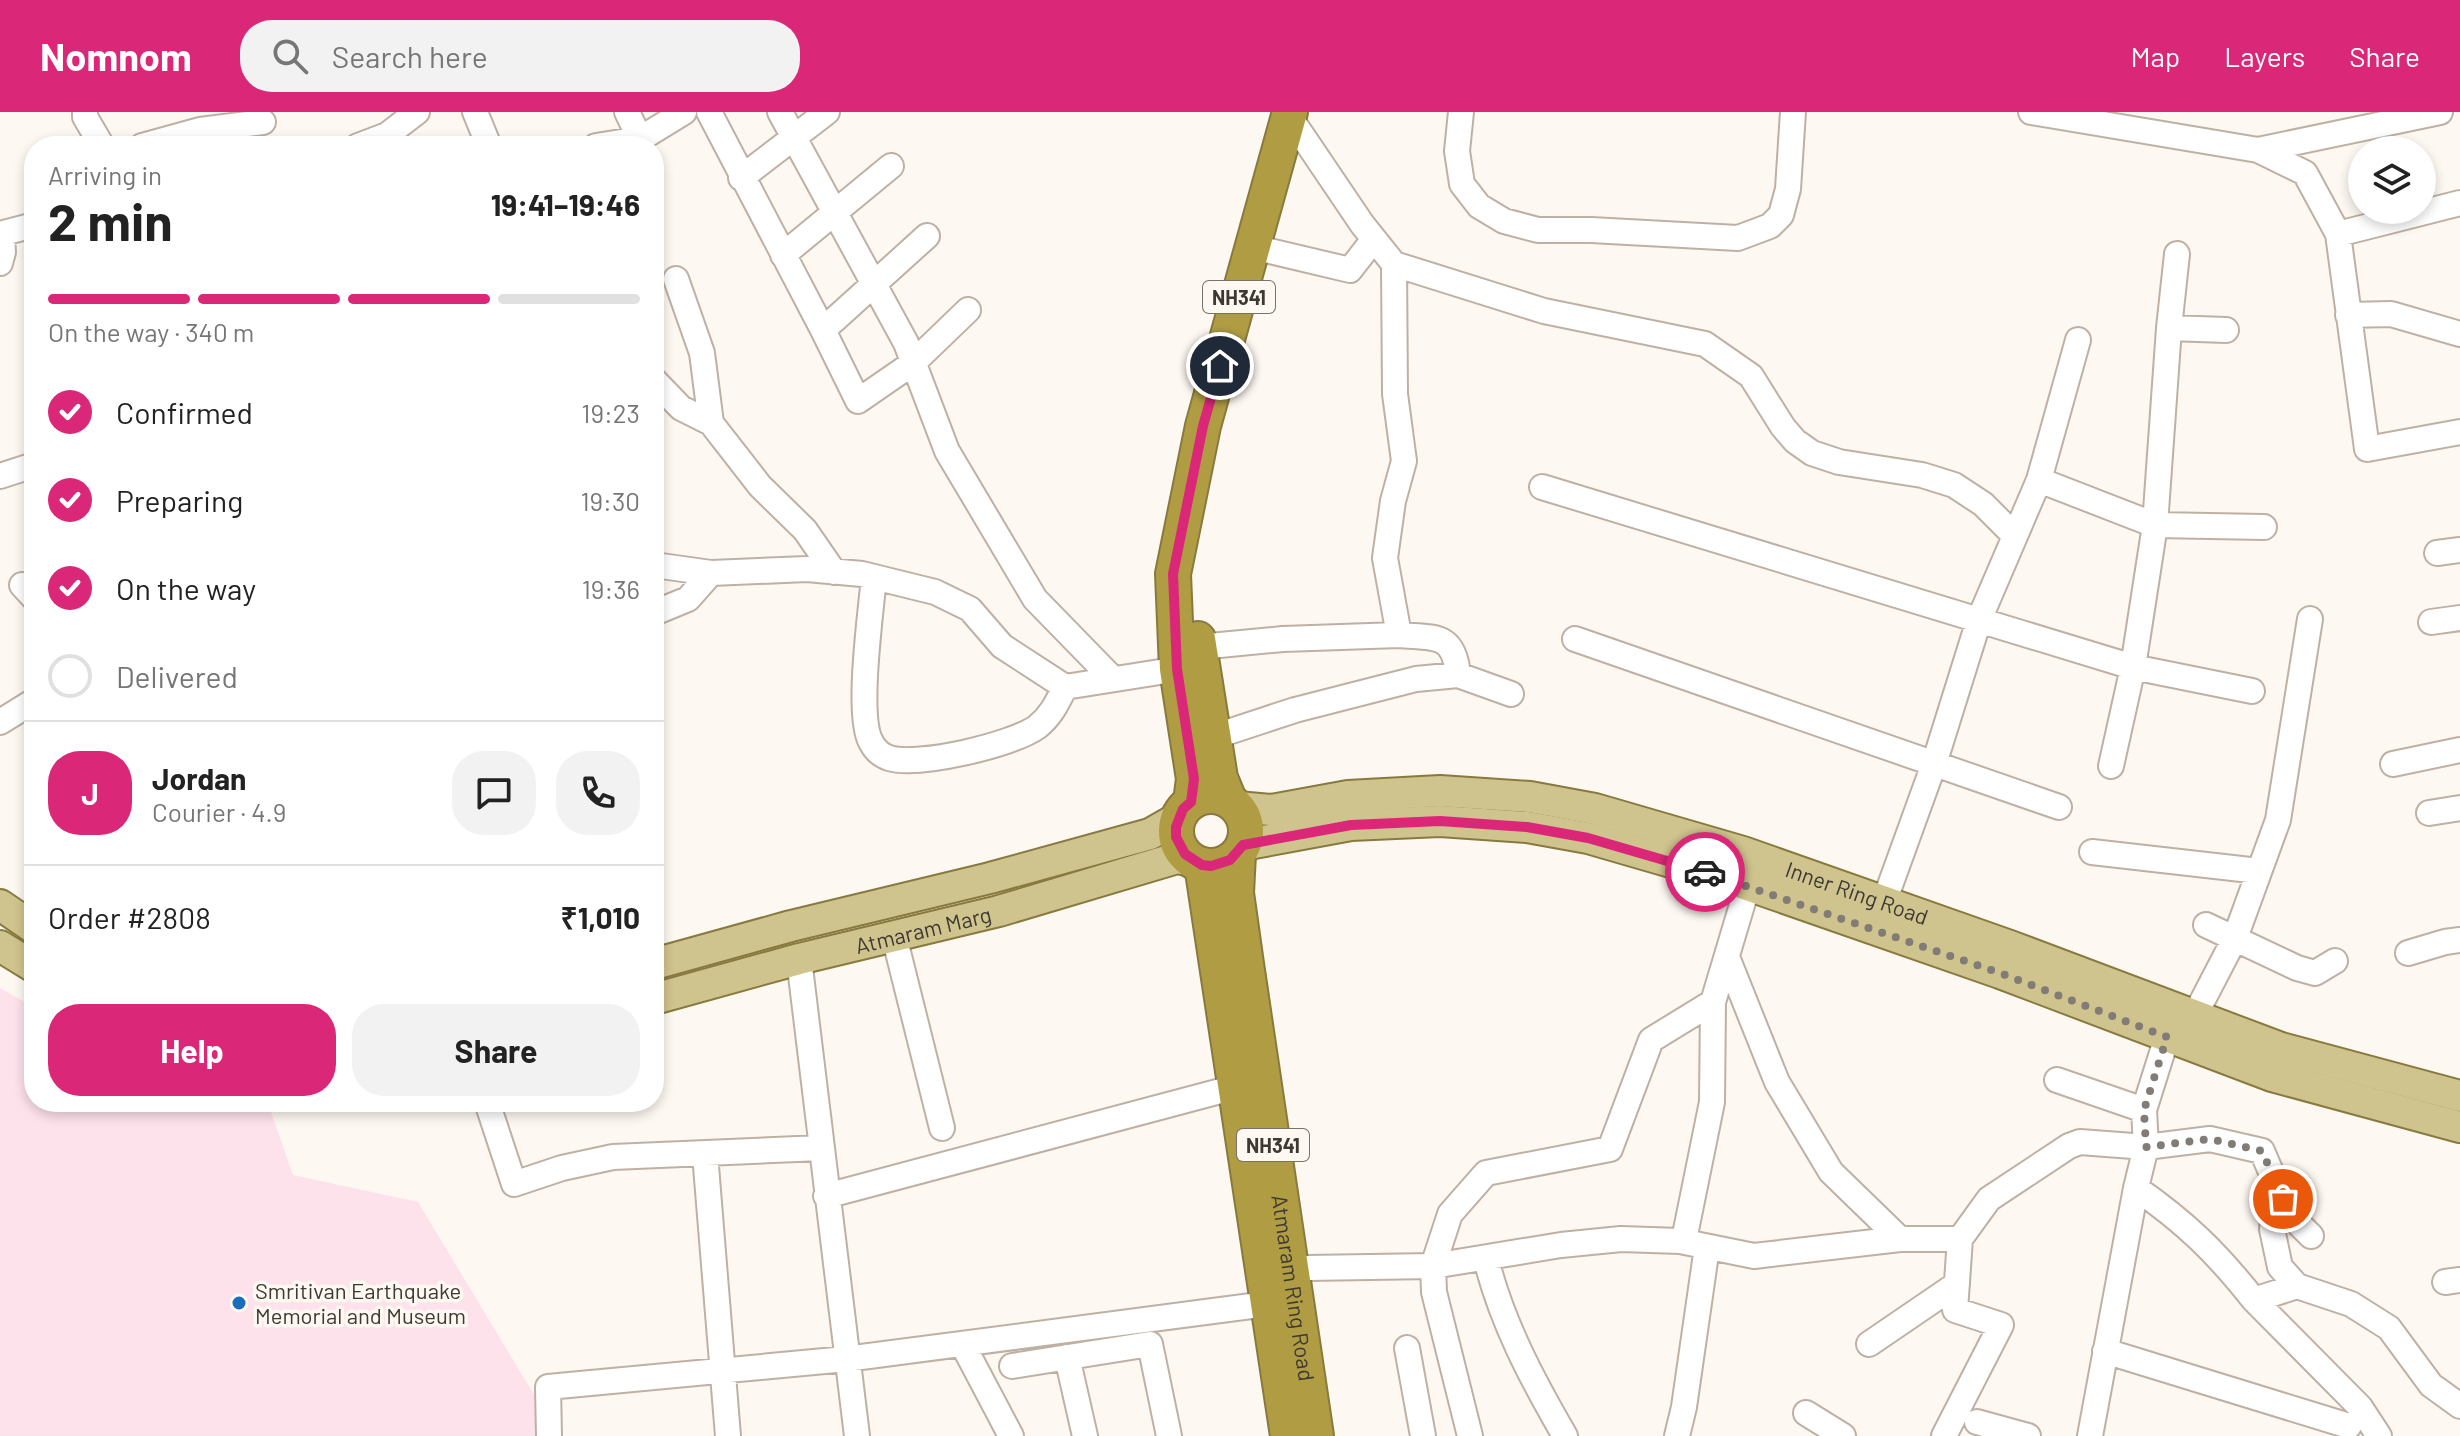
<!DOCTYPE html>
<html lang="en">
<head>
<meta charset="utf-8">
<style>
	:root { --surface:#fff; --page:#f2f2f2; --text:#222; --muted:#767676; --line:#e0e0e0; --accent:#db2777 }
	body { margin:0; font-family:Barlow,sans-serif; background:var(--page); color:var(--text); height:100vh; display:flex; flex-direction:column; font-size:30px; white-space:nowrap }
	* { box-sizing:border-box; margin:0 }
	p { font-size:26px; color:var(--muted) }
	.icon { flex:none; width:44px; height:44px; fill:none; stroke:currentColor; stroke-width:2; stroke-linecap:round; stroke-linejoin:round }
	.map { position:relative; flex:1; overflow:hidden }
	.details { position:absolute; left:24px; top:24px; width:640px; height:976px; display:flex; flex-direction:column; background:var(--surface); border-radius:32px; box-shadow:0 4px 12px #0003 }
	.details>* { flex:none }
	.fabs { position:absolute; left:2348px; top:24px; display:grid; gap:16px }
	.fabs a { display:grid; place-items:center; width:88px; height:88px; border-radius:50%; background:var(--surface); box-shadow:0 4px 12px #0003; font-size:40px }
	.pin { position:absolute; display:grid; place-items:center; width:68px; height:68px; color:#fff; margin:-34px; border:4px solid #fff; border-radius:50%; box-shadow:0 2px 8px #0007 }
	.courier { position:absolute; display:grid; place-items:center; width:80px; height:80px; margin:-40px; border:6px solid #db2777; border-radius:50%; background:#fff; color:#222; box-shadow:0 2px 10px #0007 }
	.headline em { font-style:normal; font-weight:700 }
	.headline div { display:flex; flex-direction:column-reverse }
	.headline { display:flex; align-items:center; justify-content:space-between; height:136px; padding:0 24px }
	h1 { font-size:52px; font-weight:700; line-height:60px }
	.bar { display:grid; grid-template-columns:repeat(4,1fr); gap:12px 8px; align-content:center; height:96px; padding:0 24px }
	.bar i { height:10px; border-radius:6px; background:var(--line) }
	.bar .current { background:var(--accent) }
	.bar p { grid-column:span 4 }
	.line { display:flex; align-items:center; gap:20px; padding:0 24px; border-top:2px solid var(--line) }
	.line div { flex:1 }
	.round { display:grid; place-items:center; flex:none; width:84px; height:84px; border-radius:32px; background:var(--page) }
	ol { padding:0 24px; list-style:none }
	li { display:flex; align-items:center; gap:24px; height:88px }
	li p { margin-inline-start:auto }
	li .icon { padding:8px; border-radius:50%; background:var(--accent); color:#fff; stroke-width:4 }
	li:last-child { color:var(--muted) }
	li i { width:44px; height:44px; border:4px solid var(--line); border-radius:50% }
	.primary-button { display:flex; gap:16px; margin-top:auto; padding:16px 24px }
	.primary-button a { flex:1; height:92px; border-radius:32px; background:var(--accent); color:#fff; font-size:32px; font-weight:700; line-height:92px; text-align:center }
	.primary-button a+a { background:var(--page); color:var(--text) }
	header { display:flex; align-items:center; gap:48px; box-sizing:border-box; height:112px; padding:0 40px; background:var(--accent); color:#fff }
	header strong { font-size:38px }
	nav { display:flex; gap:44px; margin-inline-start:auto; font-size:28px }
	.search { width:560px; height:72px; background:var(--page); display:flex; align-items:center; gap:20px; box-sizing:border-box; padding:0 28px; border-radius:32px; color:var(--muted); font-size:30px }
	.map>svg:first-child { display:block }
</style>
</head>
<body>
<header>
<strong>Nomnom</strong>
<div class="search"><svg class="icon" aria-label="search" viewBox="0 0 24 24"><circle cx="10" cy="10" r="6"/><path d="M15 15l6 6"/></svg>Search here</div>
<nav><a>Map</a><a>Layers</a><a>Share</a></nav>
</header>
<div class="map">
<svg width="2460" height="1324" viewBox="0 0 2460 1324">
	<rect width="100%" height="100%" fill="#fef8f2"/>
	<path fill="#fde1eb" d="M0,876L34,895V990H245L270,997L293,1063L418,1090L539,1291L544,1324H0Z"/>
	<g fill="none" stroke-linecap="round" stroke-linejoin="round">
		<defs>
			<path id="minor" d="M85,0V5L102,34
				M475,0L489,34
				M627,0L640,27
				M709,0L823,218L858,289L913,251L968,198
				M780,0L906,231L947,339L1035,487L1113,567
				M1461,0L1457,39L1462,72L1479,94L1504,109L1538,118H1591L1738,126L1770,114L1781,103L1788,77L1793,0
				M2031,0L2258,38L2305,61L2338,122L2367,337L2460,320
				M1289,4L1362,112L1394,152L1544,199L1705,232L1751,264L1783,315L1795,329L1812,341L1839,350L1922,363L1954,373L1983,392L2015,424
				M142,34L200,18L263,10
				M358,34L387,23L417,0
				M596,34L640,27L684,0
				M2258,38L2440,0
				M741,66L827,0
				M0,122L34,113
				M2338,122L2460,91
				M1253,135L1350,158L1374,127
				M783,143L891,54
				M0,151L3,140L2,122
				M1394,152L1395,282L1404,349L1393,389L1385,446L1399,523C1434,526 1454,520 1458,563
				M676,167L702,241L711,311
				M2348,203L2391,202L2460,222
				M2169,216L2226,218
				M823,218L927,124
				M654,268L681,296L711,311L760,374L805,418L834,460
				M0,364L34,353
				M2039,368L2155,413L2264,415
				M1542,375L2133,555L2252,579
				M2437,441L2460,438
				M654,453L711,461L807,457L862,462L935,480L970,497L1002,534L1065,575L1166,559
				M874,465C871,499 856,604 871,630C875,638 880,643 889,646C918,655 1012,633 1037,615C1051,604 1057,591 1065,575
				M22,473L34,486
				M654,501L688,487L711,461
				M2431,510L2460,506
				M1575,527L2059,695
				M1199,535L1283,527L1399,523
				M0,610L34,589
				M1213,625L1295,598L1416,567L1458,563L1511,582
				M2393,652L2460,638
				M2111,654L2133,555L2155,413L2169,216L2177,142
				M2429,701L2460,696
				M2092,740L2259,759
				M1884,790L1934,652L1979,508L2039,368L2078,228
				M2206,813L2297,856L2315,861L2335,849
				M894,824L942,1016
				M2408,841L2445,830L2460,828
				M1727,845L1777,970L1831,1060L1900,1127
				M799,847L857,1324
				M2195,903L2235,826L2278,708L2310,507
				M2057,968L2144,998
				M487,990L514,1072L562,1056L613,1045L821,1036
				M705,1042L728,1324
				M2136,1076C2186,1111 2216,1140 2254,1188L2297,1174
				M2276,1076L2272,1117L2280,1155L2297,1174L2351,1192L2389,1216L2431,1273L2460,1294
				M826,1084L1228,977
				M1686,1118L1712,990L1713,890
				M1486,1147C1502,1211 1532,1267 1565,1324
				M1307,1156L1433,1154L1561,1133L1621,1127L1680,1129L1754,1144L1900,1127H1960L1989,1087L2069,1034L2080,1030L2146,1035L2210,1027L2262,1039L2289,1102L2311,1124
				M2445,1170L2460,1168
				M2254,1188L2360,1295L2379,1324
				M1869,1232L1957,1172
				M963,1233L1011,1324
				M1407,1236L1423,1324
				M2105,1239L2349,1314
				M1067,1245L1085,1324
				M1012,1254L1150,1232L1169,1324
				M1806,1301L1843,1324
				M1977,1310L2028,1324
				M549,1324L548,1275L846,1247L1259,1193
				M1470,1324L1434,1180L1433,1154L1450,1102L1486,1061L1610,1037L1651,928L1713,890L1748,773
				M1677,1324L1684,1295L1707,1135
				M1944,1324L2001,1213L1955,1198L1960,1127
				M2090,1324L2136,1076L2146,1035L2144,998L2167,925"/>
			<g id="major">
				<path id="s1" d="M1237,695L1271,698L1348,684L1440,679L1530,685L1595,697L1743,740L2010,834L2281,936L2460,984"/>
				<path d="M1243,733L1351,713L1440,709L1527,715L1588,726L1733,768L2000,861L2272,964L2460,1015"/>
				<path d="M0,793L34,816"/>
				<path d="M0,834L34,855"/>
				<path d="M654,852L791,814L990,766L1150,722L1178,706"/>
				<path id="s2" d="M654,887L799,847L999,799L1177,746L1193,749"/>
			</g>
			<g id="highway">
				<path d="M1198,527L1220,666L1229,688"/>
				<circle cx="1211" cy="719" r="35"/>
				<path d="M1191,690L1194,667L1177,557L1173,462L1203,314L1290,0"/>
				<path id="s3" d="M1238,742L1236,781L1246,852L1316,1324"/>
				<path d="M1202,753L1288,1324"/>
			</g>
		</defs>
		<use href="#minor" stroke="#bfb0a4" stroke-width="28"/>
		<use href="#major" stroke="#887a3e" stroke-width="34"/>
		<use href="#highway" stroke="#887a3e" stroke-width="38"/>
		<use href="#minor" stroke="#fff" stroke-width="24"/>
		<use href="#major" stroke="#d0c48e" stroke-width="30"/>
		<use href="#highway" stroke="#b09d43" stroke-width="34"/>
	</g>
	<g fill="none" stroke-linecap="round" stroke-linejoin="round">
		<path stroke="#827c76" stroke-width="8" stroke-dasharray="0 14.4" d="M1705,760L2000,861L2167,925L2144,998L2146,1035L2210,1027L2262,1039L2283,1087"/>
		<path stroke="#db2777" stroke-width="10" d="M1220,254L1203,314L1173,462L1177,557L1194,667L1191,690L1183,697L1176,715V725L1185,742L1202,753L1211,754L1230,748L1243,733L1351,713L1440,709L1527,715L1588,726L1705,760"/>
	</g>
	<circle fill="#196ebc" stroke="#fef8f2" stroke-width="3" cx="239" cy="1191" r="8"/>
	<g text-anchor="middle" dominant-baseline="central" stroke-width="7" stroke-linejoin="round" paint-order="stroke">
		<g fill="#fef8f2" stroke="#78726d" stroke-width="2">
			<rect x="1203" y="169" width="72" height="32" rx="6"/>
			<rect x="1237" y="1017" width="72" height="32" rx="6"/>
		</g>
		<g font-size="20" font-weight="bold" fill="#3f3934">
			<text x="1239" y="185">NH341</text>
			<text x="1273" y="1033">NH341</text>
		</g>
		<g font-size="22" fill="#3f3934" stroke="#fef8f2">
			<text stroke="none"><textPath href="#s1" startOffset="636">Inner Ring Road</textPath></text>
			<text stroke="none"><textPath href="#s2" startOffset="278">Atmaram Marg</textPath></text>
			<text stroke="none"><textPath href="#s3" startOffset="438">Atmaram Ring Road</textPath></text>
		</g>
		<g font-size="22" fill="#3f3934" stroke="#fef8f2" text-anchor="start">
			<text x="255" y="1178">Smritivan Earthquake<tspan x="255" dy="25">Memorial and Museum</tspan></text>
		</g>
	</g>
</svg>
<div class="fabs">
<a><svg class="icon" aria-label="layers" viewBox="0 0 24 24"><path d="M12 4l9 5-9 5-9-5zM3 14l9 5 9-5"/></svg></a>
</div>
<div class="pin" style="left:2283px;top:1087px;background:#ea580c"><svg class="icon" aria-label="bag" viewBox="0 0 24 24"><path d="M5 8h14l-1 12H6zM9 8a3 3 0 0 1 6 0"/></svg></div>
<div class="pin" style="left:1220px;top:254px;background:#1f2937"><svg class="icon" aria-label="home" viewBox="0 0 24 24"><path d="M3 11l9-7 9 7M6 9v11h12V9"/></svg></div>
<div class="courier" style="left:1705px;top:760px"><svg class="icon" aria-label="car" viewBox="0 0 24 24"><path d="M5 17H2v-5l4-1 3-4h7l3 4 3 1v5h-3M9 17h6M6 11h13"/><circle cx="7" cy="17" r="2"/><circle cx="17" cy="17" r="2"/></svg></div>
<section class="details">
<div class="headline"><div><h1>2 min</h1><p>Arriving in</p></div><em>19:41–19:46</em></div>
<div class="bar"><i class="current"></i><i class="current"></i><i class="current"></i><i></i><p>On the way · 340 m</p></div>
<ol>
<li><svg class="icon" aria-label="check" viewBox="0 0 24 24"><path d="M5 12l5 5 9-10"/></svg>Confirmed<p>19:23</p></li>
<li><svg class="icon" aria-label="check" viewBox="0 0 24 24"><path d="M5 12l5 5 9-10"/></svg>Preparing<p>19:30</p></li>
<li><svg class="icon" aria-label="check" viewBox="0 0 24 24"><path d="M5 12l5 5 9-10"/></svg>On the way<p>19:36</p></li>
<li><i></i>Delivered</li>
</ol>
<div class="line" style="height:144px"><b class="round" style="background:var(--accent);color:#fff">J</b><div><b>Jordan</b><p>Courier · 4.9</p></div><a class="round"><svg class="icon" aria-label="chat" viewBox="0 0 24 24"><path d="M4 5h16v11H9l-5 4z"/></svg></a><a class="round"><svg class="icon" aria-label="phone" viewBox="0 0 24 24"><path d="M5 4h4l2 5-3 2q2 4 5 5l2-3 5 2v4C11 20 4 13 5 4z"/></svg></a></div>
<div class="line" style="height:104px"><div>Order #2808</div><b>₹1,010</b></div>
<div class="primary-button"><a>Help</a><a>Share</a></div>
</section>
</div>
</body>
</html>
